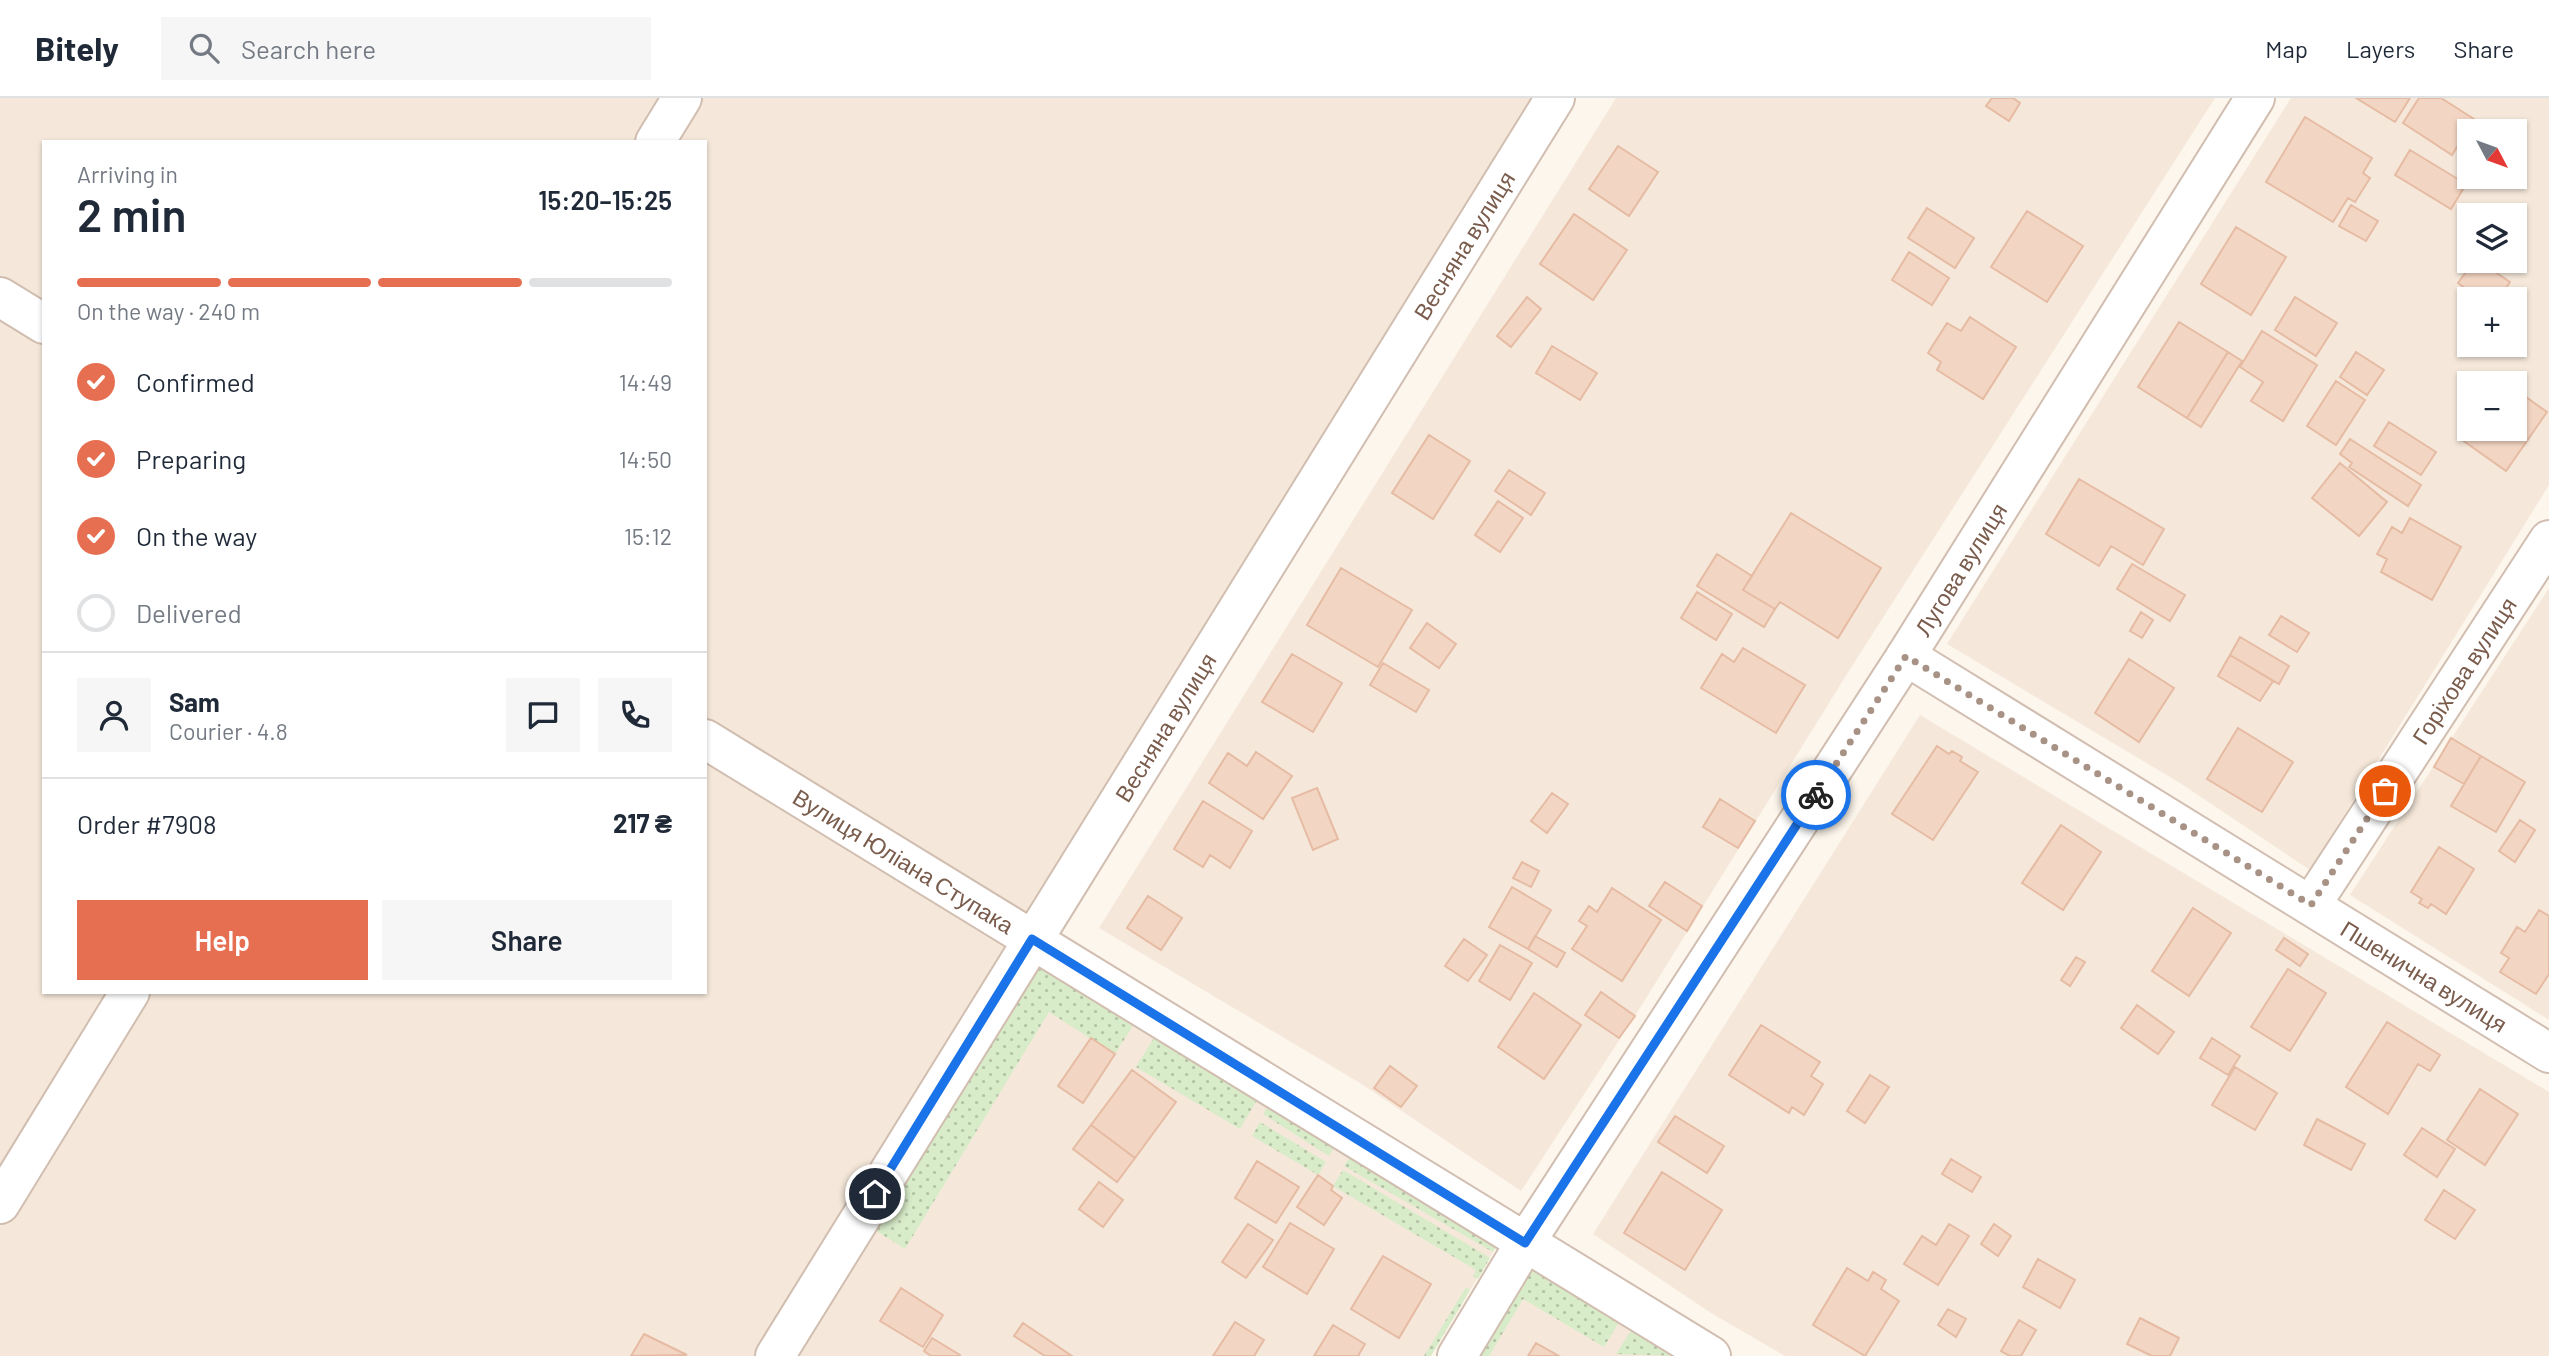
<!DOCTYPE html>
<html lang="en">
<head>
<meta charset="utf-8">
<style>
	:root { --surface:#fff; --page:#f6f6f7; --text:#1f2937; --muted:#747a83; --line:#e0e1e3; --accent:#e76f51 }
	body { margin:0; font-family:Barlow,sans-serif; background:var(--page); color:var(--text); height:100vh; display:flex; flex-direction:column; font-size:26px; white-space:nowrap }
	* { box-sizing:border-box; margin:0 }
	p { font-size:23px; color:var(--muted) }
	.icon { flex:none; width:38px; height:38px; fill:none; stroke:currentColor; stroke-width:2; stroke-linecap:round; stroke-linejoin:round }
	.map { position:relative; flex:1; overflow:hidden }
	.sheet { position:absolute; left:42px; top:42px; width:665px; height:854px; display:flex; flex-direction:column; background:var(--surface); border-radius:0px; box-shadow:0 2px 5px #0004 }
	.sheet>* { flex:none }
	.needle { width:46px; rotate:131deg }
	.buttons { position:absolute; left:2457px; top:21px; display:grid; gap:14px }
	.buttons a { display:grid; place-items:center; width:70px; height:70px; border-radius:0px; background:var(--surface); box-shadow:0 2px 5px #0004; font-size:35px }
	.pin { position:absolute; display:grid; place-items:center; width:60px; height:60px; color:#fff; margin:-30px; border:4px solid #fff; border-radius:50%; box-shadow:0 2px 7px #0007 }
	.courier { position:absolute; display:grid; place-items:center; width:70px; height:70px; margin:-35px; border:5px solid #1a73e8; border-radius:50%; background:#fff; color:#222; box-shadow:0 2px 9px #0007 }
	.head em { font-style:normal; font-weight:600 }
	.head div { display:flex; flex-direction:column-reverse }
	.head { display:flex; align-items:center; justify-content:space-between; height:119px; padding:0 35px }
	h1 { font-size:46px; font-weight:600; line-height:52px }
	.bar { display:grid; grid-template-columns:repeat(4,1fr); gap:10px 7px; align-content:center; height:84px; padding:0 35px }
	.bar i { height:9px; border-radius:5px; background:var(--line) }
	.bar .active { background:var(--accent) }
	.bar p { grid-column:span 4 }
	.line { display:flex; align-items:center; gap:18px; padding:0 35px; border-top:2px solid var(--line) }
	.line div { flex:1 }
	.round { display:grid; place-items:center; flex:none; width:74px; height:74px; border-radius:0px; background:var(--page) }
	ol { padding:0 35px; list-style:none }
	li { display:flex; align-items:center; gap:21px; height:77px }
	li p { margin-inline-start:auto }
	li .icon { padding:7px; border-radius:50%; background:var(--accent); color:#fff; stroke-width:4 }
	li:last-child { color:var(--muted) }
	li i { width:38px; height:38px; border:4px solid var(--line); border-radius:50% }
	.primary-button { display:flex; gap:14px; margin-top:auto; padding:14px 35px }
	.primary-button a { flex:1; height:80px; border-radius:0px; background:var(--accent); color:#fff; font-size:28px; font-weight:600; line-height:80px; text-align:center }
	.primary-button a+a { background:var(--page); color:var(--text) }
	header { display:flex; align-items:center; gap:42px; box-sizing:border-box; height:98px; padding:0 35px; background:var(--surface); border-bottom:2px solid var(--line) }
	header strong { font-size:33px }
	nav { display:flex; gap:38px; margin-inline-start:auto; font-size:24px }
	.search { width:490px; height:63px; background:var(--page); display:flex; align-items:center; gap:18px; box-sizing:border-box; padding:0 24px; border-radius:0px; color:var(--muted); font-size:26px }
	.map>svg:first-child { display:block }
</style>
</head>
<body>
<header>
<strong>Bitely</strong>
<div class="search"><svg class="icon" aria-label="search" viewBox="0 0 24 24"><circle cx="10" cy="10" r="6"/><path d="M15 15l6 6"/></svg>Search here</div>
<nav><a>Map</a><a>Layers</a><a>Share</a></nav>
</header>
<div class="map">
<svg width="2549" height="1258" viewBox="0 0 2549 1258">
	<defs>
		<pattern id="grass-dots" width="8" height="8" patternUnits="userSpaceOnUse" patternTransform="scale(1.75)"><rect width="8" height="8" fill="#d8ecc9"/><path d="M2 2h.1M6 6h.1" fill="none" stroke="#b4c2a5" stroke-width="1.8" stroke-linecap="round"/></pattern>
	</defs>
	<rect width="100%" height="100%" fill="#fdf6ec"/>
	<path fill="#f5e8da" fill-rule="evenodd" d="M0,0H1540L769,1258H0ZM44,44H705V894H44Z
		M1616,0H2215L1847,576L1635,918L1521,1093L1360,985L1099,830Z
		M2291,0H2549V387L2310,772L2180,685L1947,546ZM2469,33H2515V79H2469ZM2469,117H2515V163H2469ZM2469,201H2515V247H2469ZM2469,285H2515V331H2469Z
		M2549,490V922L2350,797Z
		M1920,617L2549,994V1258H1785L1711,1215L1593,1136Z
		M1040,863L1499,1144L1431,1258H798Z
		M1528,1174L1688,1258H1472Z"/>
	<path fill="url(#grass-dots)" d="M1040,863L1136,923L1115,956L1049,914L905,1151L875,1132Z
		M1158,933L1260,997L1240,1031L1136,969Z
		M1271,1003L1337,1044L1329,1058L1263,1016Z
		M1260,1024L1326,1064L1318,1077L1252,1038Z
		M1354,1053L1499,1144L1493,1154L1344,1068Z
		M1343,1072L1490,1160L1478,1181L1473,1178L1476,1172L1333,1088Z
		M1538,1171L1621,1221L1604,1249L1523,1201L1489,1258H1472L1528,1174Z
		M1466,1189L1470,1192L1431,1258H1424Z
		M1634,1228L1680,1258L1616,1256Z"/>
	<path fill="#f3d5c3" stroke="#e6bba3" stroke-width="2" d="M1992,0H2013L2020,5L2009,23L1986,8Z
		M2356,0H2410L2395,24Z
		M2419,0H2441L2474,21L2452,57L2403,25Z
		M2305,19L2372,60L2363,75L2370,80L2355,104L2348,100L2333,124L2266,84Z
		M1618,48L1658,74L1629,118L1589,91Z
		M2410,52L2466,86L2451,111L2395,77Z
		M2351,107L2378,123L2366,143L2339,128Z
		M1927,110L1974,140L1955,170L1908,140Z
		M2027,113L2083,148L2047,204L1991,169Z
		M1574,116L1627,152L1593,202L1540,166Z
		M2236,129L2286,159L2251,217L2201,186Z
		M1909,154L1949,180L1932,207L1892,182Z
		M2474,163H2479L2510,184L2498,201H2480L2458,185Z
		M1527,199L1541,211L1511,249L1497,238Z
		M2295,199L2337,225L2316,258L2275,232Z
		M1970,219L2016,249L1983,301L1937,272L1941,264L1928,255L1947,225L1961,233Z
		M2179,224L2228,254L2187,320L2138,289Z
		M2262,233L2317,267L2283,323L2251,303L2263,284L2240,269Z
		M1552,248L1597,275L1580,302L1536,275Z
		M2228,254L2242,263L2201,329L2187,320Z
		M2356,254L2384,272L2367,297L2340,279Z
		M2336,283L2365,302L2336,347L2307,328Z
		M2515,291L2547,314L2506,373L2458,339L2469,323V331H2515Z
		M2389,324L2436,354L2421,377L2374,348Z
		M1429,337L1470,363L1433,421L1392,395Z
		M2350,341L2421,387L2408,408L2349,369L2352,365L2340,356Z
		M2340,365L2387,404L2359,438L2312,400Z
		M1509,372L1545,395L1531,417L1495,393Z
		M2079,381L2164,431L2143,467L2111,448L2099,468L2046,436Z
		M1498,403L1523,420L1500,454L1475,437Z
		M1791,415L1881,470L1838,540L1780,504L1775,511L1743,492Z
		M2410,420L2461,449L2432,502L2381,474L2387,461L2377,456L2392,429L2402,435Z
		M1717,456L1752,478L1743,492L1775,511L1764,529L1697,488Z
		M2132,466L2185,497L2170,523L2117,491Z
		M1341,470L1412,512L1378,569L1307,527Z
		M1697,494L1732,516L1716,542L1681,520Z
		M2141,514L2153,522L2142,540L2130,533Z
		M2281,518L2309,535L2297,554L2269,537Z
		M1427,525L1456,546L1439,570L1410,550Z
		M2240,539L2289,568L2279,586L2230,557Z
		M1743,550L1805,587L1776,635L1701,590L1722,556L1734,564Z
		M1292,556L1342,585L1313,634L1262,604Z
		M2230,557L2273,583L2260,603L2218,578Z
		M2129,561L2174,590L2139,644L2095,615Z
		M1383,565L1429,592L1416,614L1370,587Z
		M2238,630L2293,664L2262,714L2207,681Z
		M2451,640L2481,658L2464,686L2434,669Z
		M1937,648L1949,656L1952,653L1962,659L1960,663L1978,674L1933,742L1892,716Z
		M1256,654L1292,678L1263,721L1209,685L1228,655L1247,668Z
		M2481,658L2525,684L2496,734L2451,708Z
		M1317,690L1338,741L1313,752L1292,700Z
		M1552,695L1568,706L1547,735L1531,723Z
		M1720,701L1755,723L1738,750L1703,729Z
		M1203,703L1252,733L1230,770L1210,757L1203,769L1174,751Z
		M2520,722L2535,732L2515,764L2499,753Z
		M2061,727L2101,754L2063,812L2022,785Z
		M2439,749L2474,771L2446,816L2431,806L2428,810L2419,805L2422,801L2411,794Z
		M1522,764L1539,773L1531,789L1513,780Z
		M1665,784L1702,808L1687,833L1649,808Z
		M1512,789L1551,812L1528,851L1489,829Z
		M1612,790L1661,822L1622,883L1572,851L1587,828L1579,823L1589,808L1597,814Z
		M1148,798L1182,820L1161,852L1127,830Z
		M2193,810L2231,835L2189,898L2152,873Z
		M2539,812L2549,818V876L2536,896L2500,874L2509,860L2501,855L2517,829L2525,834Z
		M1535,838L1565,855L1557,869L1528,851Z
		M2284,840L2308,856L2300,868L2276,852Z
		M1464,841L1487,857L1468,883L1445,868Z
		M1500,847L1532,865L1510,902L1479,883Z
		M2076,859L2085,864L2070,888L2061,882Z
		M2288,871L2326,895L2290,953L2251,929Z
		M1601,894L1635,918L1619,940L1585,917Z
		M1534,895L1581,927L1544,981L1498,949Z
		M2137,907L2174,934L2158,956L2121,930Z
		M2387,924L2440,957L2430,973L2418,966L2388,1016L2346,989Z
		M1761,927L1820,964L1811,978L1823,986L1804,1017L1792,1009L1789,1015L1729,977Z
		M1091,940L1115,956L1083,1005L1058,988Z
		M2212,940L2240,958L2228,977L2200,960Z
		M1390,968L1417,988L1401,1009L1374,990Z
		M2235,969L2277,995L2255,1032L2212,1007Z
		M1132,972L1176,1004L1135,1060L1091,1027Z
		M1870,977L1889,989L1865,1025L1847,1013Z
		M2480,991L2518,1016L2485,1067L2447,1042Z
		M1675,1018L1724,1048L1707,1075L1658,1044Z
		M2317,1021L2365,1046L2351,1072L2304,1047Z
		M1091,1027L1135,1060L1117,1084L1073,1051Z
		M2422,1030L2455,1051L2437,1079L2404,1057Z
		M1951,1061L1981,1079L1972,1094L1942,1076Z
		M1257,1063L1299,1089L1276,1125L1235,1100Z
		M1662,1074L1722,1112L1685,1172L1624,1135Z
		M1318,1077L1333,1088L1331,1092L1342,1100L1324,1127L1297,1109Z
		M1099,1084L1123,1102L1103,1129L1079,1111Z
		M2444,1092L2475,1112L2455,1141L2425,1122Z
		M1290,1125L1334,1151L1307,1196L1263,1169Z
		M1248,1126L1273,1142L1246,1180L1222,1164Z
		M1949,1126L1969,1138L1938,1187L1904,1166L1922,1138L1936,1147Z
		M1994,1126L2011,1138L1998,1158L1981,1146Z
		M1383,1158L1431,1186L1399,1240L1351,1211Z
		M2038,1161L2075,1182L2060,1210L2023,1189Z
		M1847,1170L1868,1183L1873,1174L1886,1182L1881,1191L1899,1203L1865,1258L1813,1227Z
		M901,1190L943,1217L923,1249L880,1223Z
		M1948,1211L1966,1221L1956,1239L1938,1227Z
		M2140,1220L2179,1240L2170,1258H2152L2127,1246Z
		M2019,1222L2036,1232L2021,1258H2010L2001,1253Z
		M1235,1224L1264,1242L1254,1258H1213Z
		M1023,1225L1072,1258H1045L1014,1238Z
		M1333,1227L1365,1246L1358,1258H1314Z
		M644,1236L687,1257L631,1258Z
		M932,1240L960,1257V1258H931L924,1253Z
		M1536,1245L1559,1258H1528Z"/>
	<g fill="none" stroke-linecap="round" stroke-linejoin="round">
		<defs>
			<g id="minor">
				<path d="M655,44L682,0"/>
				<path d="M0,199L44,226"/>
				<path id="s1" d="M1906,558L2549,955"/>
				<path id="s2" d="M705,641L1711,1258"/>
				<path id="s3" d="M2311,807L2549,442"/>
				<path d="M0,1106L130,894"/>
				<path id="s4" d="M775,1258L1555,0"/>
				<path id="s5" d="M1457,1258L1525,1145L1906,558L2255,0"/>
			</g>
		</defs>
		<use href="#minor" stroke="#d1beb0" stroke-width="42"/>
		<use href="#minor" stroke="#fff" stroke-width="38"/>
	</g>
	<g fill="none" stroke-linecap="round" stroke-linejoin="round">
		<path stroke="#a89285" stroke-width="7" stroke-dasharray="0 12.6" d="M1816,697L1906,558L2311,807L2385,693"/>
		<path stroke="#1a73e8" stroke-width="9" d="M875,1096L1032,841L1525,1145L1816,697"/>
	</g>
	<g text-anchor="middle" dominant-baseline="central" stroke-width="5" stroke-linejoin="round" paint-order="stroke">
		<g font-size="23" fill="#7a5c4d" stroke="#fffaf3">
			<text stroke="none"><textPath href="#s4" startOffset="1307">Весняна вулиця</textPath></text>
			<text stroke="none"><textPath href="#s5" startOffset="934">Лугова вулиця</textPath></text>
			<text stroke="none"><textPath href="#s3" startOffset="280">Горіхова вулиця</textPath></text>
			<text stroke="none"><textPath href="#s4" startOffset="740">Весняна вулиця</textPath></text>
			<text stroke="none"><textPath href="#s2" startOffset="233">Вулиця Юліана Ступака</textPath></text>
			<text stroke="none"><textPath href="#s1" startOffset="609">Пшенична вулиця</textPath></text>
		</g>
	</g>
</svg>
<div class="buttons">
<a><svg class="needle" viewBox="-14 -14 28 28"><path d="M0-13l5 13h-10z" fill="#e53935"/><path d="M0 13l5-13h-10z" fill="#747a83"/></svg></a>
<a><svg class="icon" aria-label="layers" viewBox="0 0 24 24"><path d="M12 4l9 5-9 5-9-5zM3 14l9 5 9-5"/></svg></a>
<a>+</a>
<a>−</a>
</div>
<div class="pin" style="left:2385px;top:693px;background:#ea580c"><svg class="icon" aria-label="bag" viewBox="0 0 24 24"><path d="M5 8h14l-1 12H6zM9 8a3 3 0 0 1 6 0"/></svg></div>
<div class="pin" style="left:875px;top:1096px;background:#1f2937"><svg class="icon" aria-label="home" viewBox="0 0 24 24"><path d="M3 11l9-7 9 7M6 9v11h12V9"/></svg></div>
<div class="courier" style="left:1816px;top:697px"><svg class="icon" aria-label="bike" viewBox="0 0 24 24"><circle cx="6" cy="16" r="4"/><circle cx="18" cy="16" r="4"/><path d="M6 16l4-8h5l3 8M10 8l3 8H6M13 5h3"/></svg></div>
<section class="sheet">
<div class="head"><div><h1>2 min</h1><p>Arriving in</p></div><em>15:20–15:25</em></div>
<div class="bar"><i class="active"></i><i class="active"></i><i class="active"></i><i></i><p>On the way · 240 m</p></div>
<ol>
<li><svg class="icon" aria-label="check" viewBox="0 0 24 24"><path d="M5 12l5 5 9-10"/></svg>Confirmed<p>14:49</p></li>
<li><svg class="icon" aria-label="check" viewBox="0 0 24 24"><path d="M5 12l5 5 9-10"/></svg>Preparing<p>14:50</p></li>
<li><svg class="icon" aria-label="check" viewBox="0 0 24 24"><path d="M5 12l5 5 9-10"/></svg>On the way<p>15:12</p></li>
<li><i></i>Delivered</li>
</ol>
<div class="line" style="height:126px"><a class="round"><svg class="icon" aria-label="person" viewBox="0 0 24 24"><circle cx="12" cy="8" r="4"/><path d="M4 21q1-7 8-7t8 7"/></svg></a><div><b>Sam</b><p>Courier · 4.8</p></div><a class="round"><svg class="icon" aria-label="chat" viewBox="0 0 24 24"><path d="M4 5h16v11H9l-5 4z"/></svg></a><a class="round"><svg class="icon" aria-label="phone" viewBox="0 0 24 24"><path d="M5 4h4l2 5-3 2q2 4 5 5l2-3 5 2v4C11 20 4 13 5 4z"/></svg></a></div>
<div class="line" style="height:91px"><div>Order #7908</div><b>217 ₴</b></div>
<div class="primary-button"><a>Help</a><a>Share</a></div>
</section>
</div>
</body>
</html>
